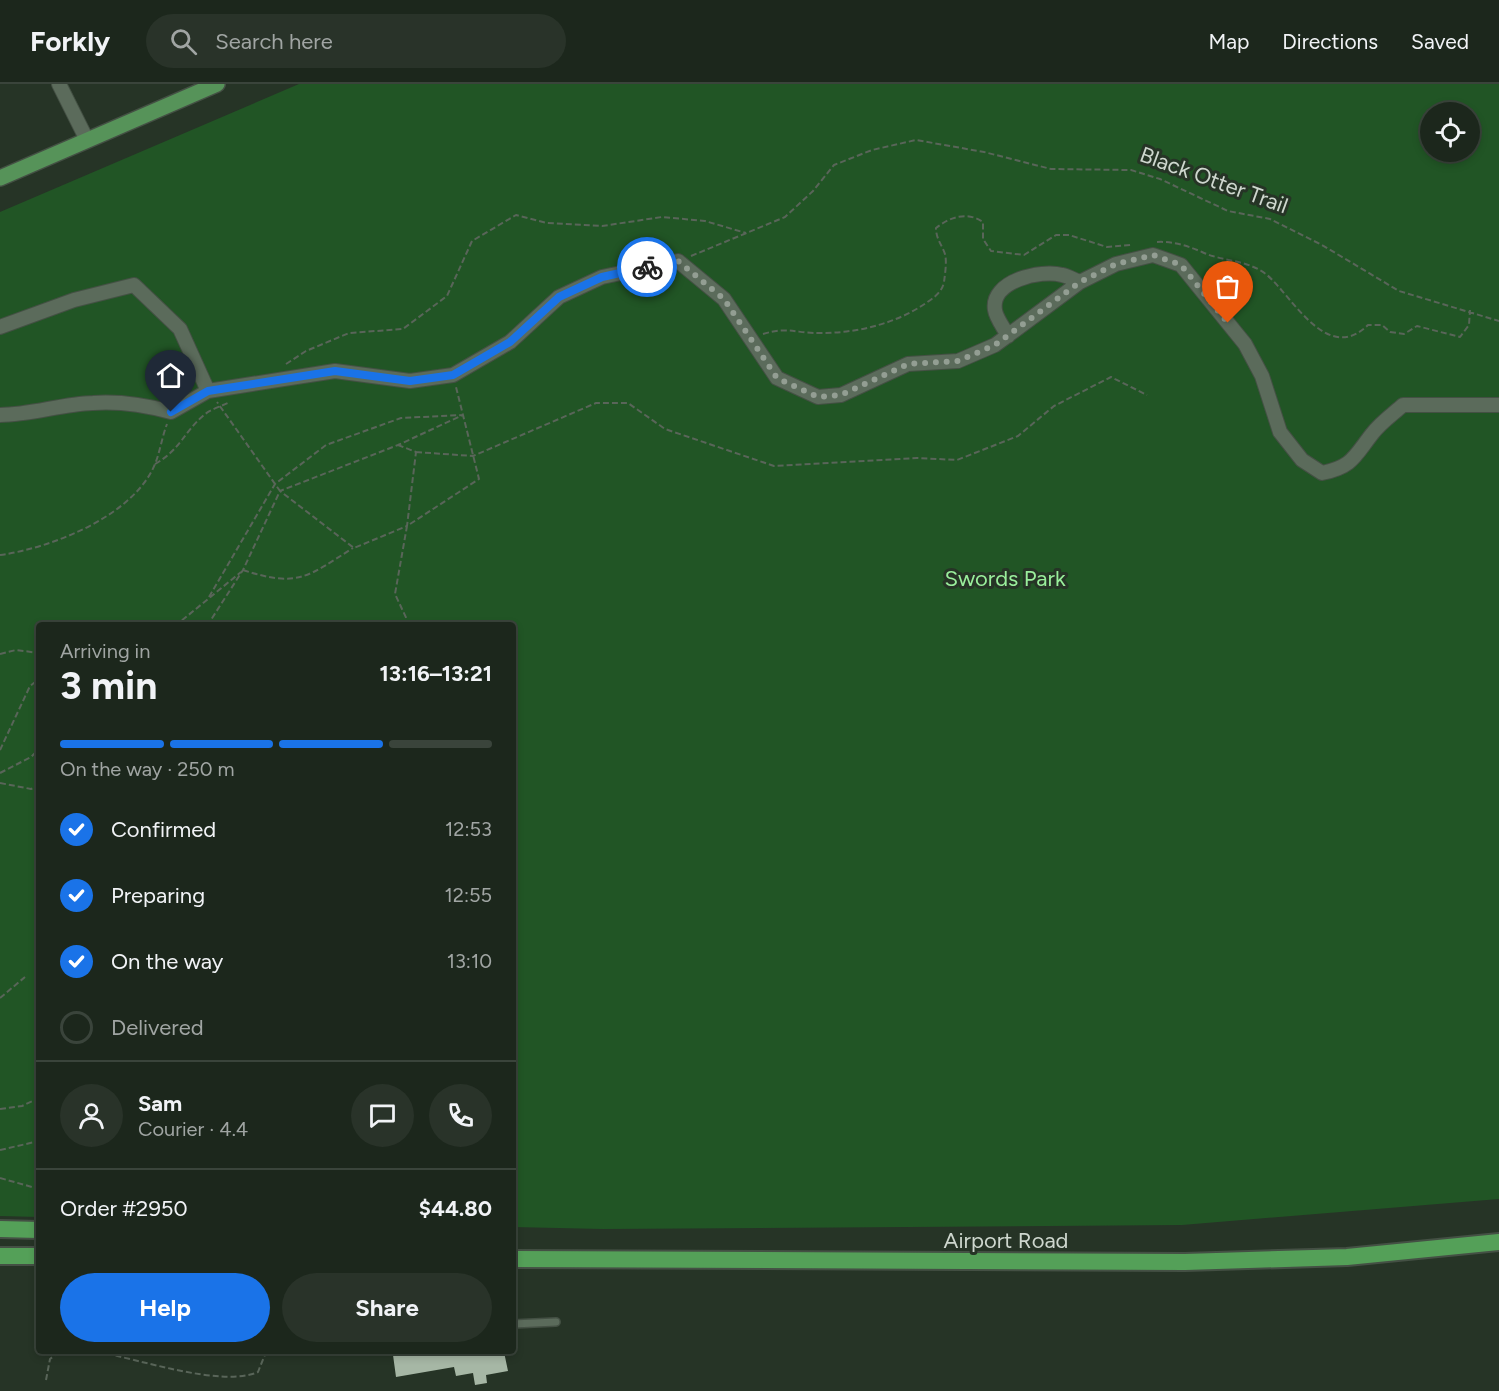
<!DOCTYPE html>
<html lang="en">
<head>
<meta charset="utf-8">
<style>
	:root { --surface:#1c271c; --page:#293329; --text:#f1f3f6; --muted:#a0a5a3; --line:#3a443b; --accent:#1a73e8 }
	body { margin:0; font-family:Figtree,sans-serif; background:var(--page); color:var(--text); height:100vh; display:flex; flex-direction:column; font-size:22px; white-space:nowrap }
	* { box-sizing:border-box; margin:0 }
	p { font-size:20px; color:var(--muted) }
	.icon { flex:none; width:33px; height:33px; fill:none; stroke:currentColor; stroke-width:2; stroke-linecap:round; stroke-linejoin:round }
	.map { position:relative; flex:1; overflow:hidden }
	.panel { position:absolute; left:36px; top:538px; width:480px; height:732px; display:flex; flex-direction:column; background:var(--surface); border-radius:6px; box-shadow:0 3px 9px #0003,0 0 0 2px var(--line) }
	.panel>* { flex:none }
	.fabs { position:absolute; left:1420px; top:18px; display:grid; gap:12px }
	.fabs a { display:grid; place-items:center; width:60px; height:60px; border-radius:50%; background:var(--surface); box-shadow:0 3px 9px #0003,0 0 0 2px var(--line); font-size:30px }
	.pin { position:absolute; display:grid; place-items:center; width:51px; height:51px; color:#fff; margin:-62px -26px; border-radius:50% 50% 50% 0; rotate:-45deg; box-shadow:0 0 6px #0007 }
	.pin .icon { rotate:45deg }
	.courier { position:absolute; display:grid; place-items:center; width:60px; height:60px; margin:-30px; border:4px solid #1a73e8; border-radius:50%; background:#fff; color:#222; box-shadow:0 2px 8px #0007 }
	.summary em { font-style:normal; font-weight:700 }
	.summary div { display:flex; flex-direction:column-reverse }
	.summary { display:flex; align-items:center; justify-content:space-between; height:102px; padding:0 24px }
	h1 { font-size:39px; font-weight:700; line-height:45px }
	.bar { display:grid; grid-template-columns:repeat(4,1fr); gap:9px 6px; align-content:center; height:72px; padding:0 24px }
	.bar i { height:8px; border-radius:4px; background:var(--line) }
	.bar .selected { background:var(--accent) }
	.bar p { grid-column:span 4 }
	.line { display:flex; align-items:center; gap:15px; padding:0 24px; border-top:2px solid var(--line) }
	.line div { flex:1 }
	.round { display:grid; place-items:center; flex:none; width:63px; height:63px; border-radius:32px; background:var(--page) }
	ol { padding:0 24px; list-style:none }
	li { display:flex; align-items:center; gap:18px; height:66px }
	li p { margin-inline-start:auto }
	li .icon { padding:6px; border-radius:50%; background:var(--accent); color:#fff; stroke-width:4 }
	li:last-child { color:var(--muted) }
	li i { width:33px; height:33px; border:3px solid var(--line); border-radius:50% }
	.primary-button { display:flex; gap:12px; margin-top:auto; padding:12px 24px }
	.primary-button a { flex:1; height:69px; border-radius:36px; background:var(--accent); color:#fff; font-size:24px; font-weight:700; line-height:69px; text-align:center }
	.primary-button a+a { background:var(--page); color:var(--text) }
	header { display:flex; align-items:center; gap:36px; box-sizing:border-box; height:84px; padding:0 30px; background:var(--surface); border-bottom:2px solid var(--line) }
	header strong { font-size:28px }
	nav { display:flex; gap:33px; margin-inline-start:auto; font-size:21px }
	.search { width:420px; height:54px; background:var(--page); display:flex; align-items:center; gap:15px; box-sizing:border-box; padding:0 21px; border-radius:33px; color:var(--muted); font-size:22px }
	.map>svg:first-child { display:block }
</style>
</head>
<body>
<header>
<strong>Forkly</strong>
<div class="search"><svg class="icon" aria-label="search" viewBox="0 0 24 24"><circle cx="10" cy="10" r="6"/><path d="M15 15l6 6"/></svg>Search here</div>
<nav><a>Map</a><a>Directions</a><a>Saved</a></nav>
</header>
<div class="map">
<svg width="1499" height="1307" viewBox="0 0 1499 1307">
	<rect width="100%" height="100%" fill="#263426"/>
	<path fill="#215525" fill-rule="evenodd" d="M299,0H1499V1115L1182,1141L603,1145L513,1143V542H39V1133L0,1132V128ZM1431,28H1470V68H1431Z"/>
	<path fill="#a6b7a5" d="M412,1268H458V1271L504,1268L508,1287L486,1291L487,1299L475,1301L473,1289L456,1292L454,1283L396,1293L393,1271Z"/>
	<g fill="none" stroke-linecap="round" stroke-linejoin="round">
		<defs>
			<path id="service" d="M513,1240L556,1238"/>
			<path id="minor" d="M59,0L87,56
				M0,243L74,216L134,201L180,245L208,307
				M1008,252C1004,244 996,234 995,226C990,197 1041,185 1062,191C1068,192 1074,196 1080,198
				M0,331C32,331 61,320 93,319C120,317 145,321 171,328L208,307L335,287L410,297L453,291L510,258L559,213L602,193L678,177L724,215L777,294L818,313L841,311L908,280L958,277L995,261L1080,198L1116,180L1153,171L1181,181L1245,260L1262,292L1280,348L1302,376L1322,389C1352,383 1354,373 1372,350C1380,339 1393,330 1403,321H1499"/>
			<path id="primary" d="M0,94L217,0"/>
			<path id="trunk" d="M0,1145L39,1146
				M0,1172H39
				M513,1175L1185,1178L1347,1173L1499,1158"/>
		</defs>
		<use href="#service" stroke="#445044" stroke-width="10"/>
		<use href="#minor" stroke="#445044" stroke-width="16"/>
		<use href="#primary" stroke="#445044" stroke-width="18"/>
		<use href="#trunk" stroke="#445044" stroke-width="20"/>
		<path stroke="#596559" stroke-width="2" stroke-dasharray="6 3" stroke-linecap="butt" d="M1157,158C1173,157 1188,162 1202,168C1223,178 1247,175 1267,191C1293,213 1327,281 1368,241H1382L1390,248L1404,250L1417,242L1460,253L1469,241L1470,226
			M691,172L785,133L813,107L834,81L872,66L916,56L984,68L1051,85L1131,86L1160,95L1228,127L1270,135L1322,161L1399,207L1499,237
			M763,250C789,242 797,250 822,249C856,249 894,240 923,221C932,215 942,209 944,198C945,190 947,178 945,170C942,161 936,155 936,144C950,133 967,127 983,138V155L991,167L1024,171L1056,151H1069L1107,163L1131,161
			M286,280L306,267L349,249L403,245L447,212L472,157L516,131L547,139L602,142L662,133L705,137L746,149
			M416,368L473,372L596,319H628L665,345L774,382L917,374L957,376L1018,352L1054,322L1111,293L1147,311
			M155,380C181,365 183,349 204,331C211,325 222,322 230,318
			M0,471C51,464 134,432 155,380C160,368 162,353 167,340
			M243,486C298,504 307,493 353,464
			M209,513L275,400L326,361L401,334L463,331L398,361L280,407L354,464L407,442L416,368L398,361
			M175,542L241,488
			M207,542L243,486L280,407L217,318
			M410,542L395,510L407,442L479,395L456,303
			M0,570L16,566L39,569
			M0,666L30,602L39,595
			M0,689L31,673L39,665
			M0,699L31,705L39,702
			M0,914L25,893
			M0,1025L22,1022L39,1014
			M0,1066L39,1057
			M0,1094L39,1105
			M98,1268C139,1275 222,1304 258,1288L266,1268
			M46,1296L50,1275L59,1268"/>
		<use href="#service" stroke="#5b6b5b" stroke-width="7"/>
		<use href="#minor" stroke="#5b6b5b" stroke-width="14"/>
		<use href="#primary" stroke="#569359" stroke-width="15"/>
		<use href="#trunk" stroke="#54a058" stroke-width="16"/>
	</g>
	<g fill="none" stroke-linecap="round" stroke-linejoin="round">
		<path stroke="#939e93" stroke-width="6" stroke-dasharray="0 10.8" d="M647,183L678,177L724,215L777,294L818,313L841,311L908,280L958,277L995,261L1080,198L1116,180L1153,171L1181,181L1228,239"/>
		<path stroke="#1a73e8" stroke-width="8" d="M171,328L208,307L335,287L410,297L453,291L510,258L559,213L602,193L647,183"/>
	</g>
	<g text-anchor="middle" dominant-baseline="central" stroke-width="6" stroke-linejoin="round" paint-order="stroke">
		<g font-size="22" fill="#ced7ce" stroke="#263426">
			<text transform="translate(1214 96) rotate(20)">Black Otter Trail</text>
			<text x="1006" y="1156">Airport Road</text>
		</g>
		<g font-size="22" fill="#99ee9b" stroke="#263426">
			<text x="1005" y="494">Swords Park</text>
		</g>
	</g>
</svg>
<div class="fabs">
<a><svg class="icon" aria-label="locate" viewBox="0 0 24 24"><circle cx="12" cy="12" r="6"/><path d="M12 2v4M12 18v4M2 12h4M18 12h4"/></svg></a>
</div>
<div class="pin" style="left:1228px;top:239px;background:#ea580c"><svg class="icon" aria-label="bag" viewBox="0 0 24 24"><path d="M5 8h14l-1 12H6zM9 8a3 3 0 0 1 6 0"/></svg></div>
<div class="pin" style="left:171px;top:328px;background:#1f2937"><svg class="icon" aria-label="home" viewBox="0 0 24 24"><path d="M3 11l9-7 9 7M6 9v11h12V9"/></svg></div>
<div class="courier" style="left:647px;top:183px"><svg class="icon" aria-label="bike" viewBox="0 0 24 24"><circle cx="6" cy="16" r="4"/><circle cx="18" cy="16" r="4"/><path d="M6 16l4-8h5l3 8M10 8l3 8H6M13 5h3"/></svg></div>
<section class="panel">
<div class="summary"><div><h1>3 min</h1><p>Arriving in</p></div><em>13:16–13:21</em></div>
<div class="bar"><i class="selected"></i><i class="selected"></i><i class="selected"></i><i></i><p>On the way · 250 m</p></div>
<ol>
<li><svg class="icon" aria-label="check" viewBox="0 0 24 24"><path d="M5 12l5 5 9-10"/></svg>Confirmed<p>12:53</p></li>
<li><svg class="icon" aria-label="check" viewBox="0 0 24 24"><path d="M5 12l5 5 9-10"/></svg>Preparing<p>12:55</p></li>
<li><svg class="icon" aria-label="check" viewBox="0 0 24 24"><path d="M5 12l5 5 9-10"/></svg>On the way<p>13:10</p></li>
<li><i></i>Delivered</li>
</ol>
<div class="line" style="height:108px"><a class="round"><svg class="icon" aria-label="person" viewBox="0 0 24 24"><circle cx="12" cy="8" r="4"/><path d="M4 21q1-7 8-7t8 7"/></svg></a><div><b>Sam</b><p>Courier · 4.4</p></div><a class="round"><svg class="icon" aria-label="chat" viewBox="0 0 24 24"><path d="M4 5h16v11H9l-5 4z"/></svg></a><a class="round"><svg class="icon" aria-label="phone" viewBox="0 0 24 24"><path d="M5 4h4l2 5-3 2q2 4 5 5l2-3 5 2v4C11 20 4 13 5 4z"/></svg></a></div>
<div class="line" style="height:78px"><div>Order #2950</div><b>$44.80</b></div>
<div class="primary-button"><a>Help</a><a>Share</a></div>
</section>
</div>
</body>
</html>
